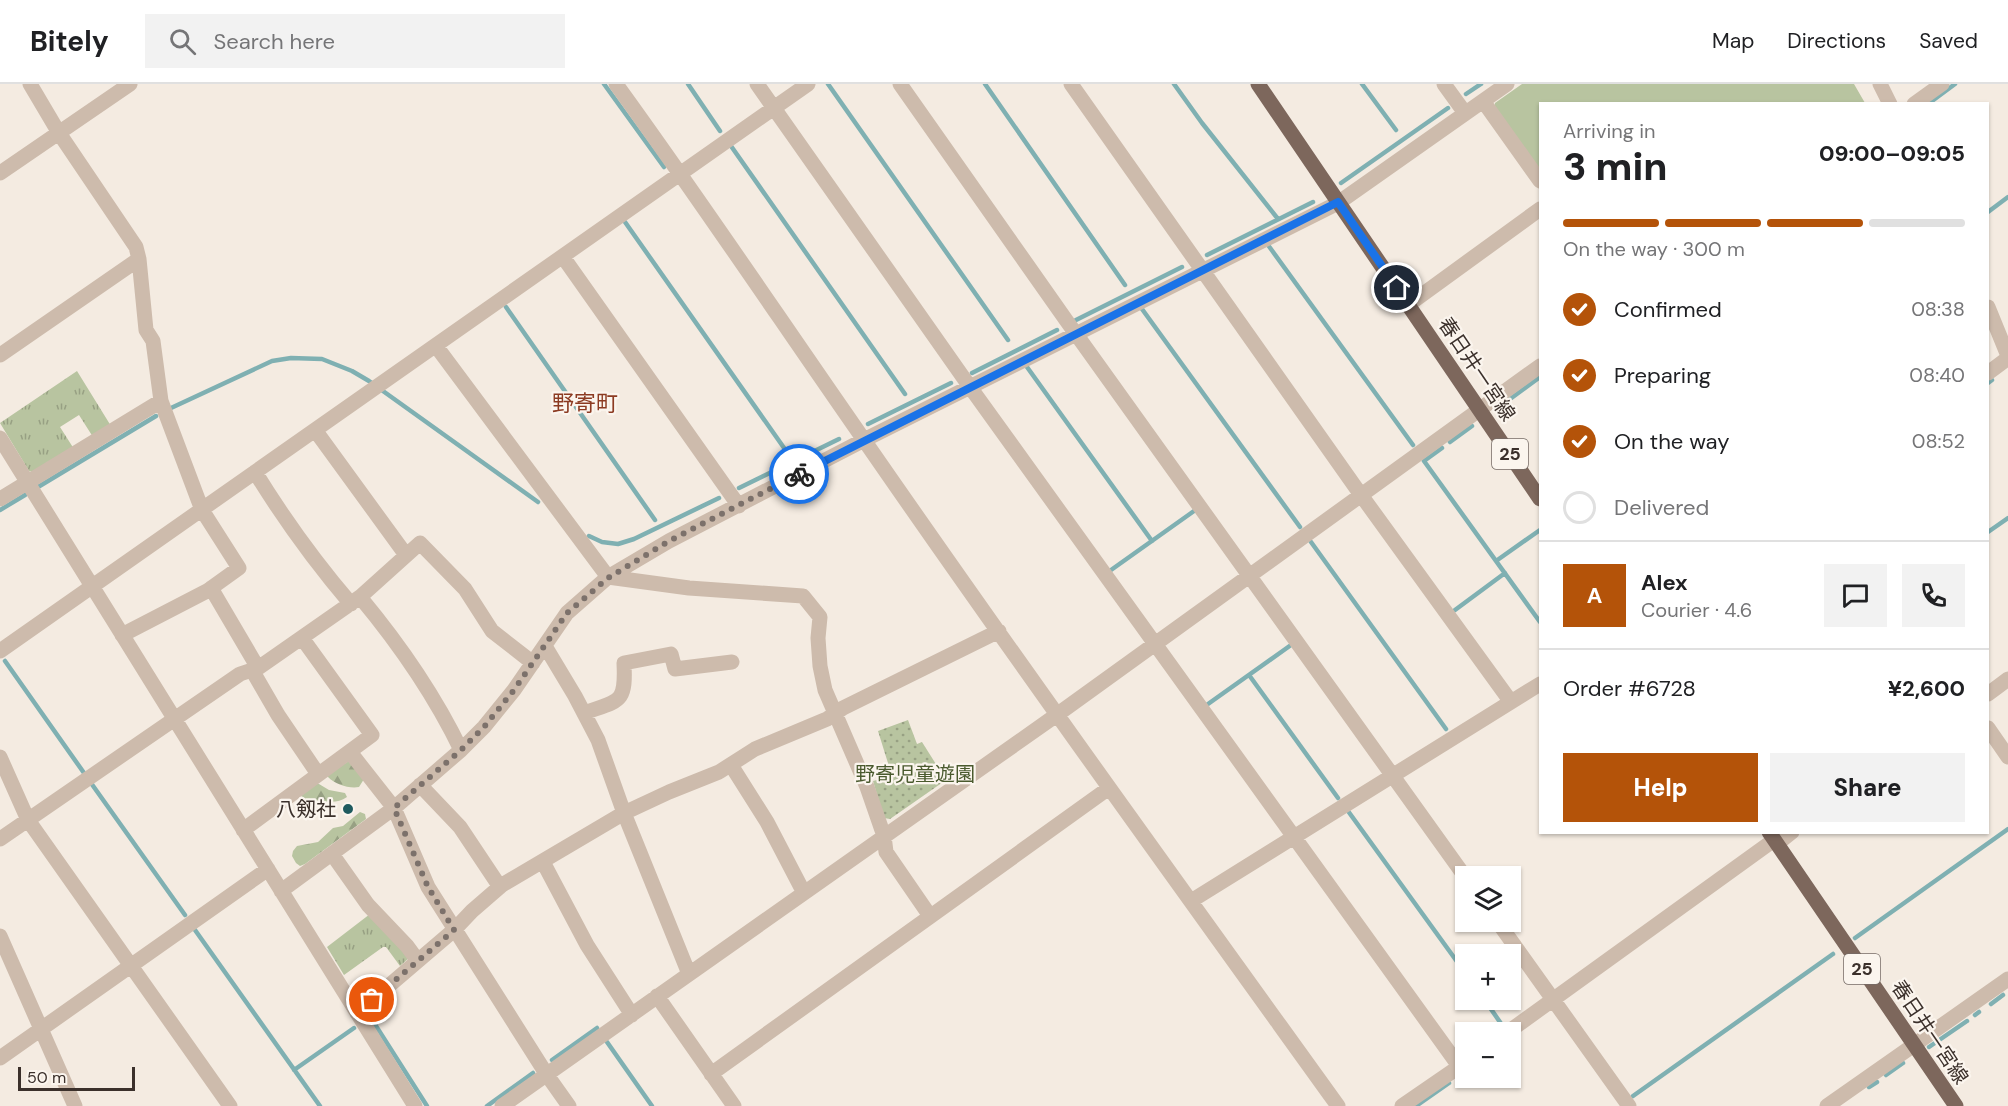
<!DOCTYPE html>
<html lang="en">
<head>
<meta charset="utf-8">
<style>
	:root { --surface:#fff; --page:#f2f2f2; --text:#202124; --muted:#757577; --line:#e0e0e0; --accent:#b45309 }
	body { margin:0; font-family:"DM Sans","Noto Sans JP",sans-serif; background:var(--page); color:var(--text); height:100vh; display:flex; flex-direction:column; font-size:22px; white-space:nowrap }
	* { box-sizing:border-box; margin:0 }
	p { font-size:20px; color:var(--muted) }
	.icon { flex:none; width:33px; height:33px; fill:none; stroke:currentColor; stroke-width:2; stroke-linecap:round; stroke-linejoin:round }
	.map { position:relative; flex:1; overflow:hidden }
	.details { position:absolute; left:1539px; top:18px; width:450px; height:732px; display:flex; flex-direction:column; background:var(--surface); border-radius:0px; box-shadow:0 2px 4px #0004 }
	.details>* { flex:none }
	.controls { position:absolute; left:1455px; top:782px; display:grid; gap:12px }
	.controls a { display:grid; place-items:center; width:66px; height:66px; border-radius:0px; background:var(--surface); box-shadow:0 2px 4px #0004; font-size:30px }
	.scale { position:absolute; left:18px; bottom:15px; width:117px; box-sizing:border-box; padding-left:6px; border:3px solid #3b302b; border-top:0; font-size:16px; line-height:21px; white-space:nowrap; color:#3b302b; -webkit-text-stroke:4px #fbf5ee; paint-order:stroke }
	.pin { position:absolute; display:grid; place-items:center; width:51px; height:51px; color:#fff; margin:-26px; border:3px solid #fff; border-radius:50%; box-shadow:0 2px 6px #0007 }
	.courier { position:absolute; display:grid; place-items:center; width:60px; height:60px; margin:-30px; border:4px solid #1a73e8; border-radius:50%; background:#fff; color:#222; box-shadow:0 2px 8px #0007 }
	.head em { font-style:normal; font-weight:800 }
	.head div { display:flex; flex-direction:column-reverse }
	.head { display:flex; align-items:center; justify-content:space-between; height:102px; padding:0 24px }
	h1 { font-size:39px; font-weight:800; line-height:45px }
	.bar { display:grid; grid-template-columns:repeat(4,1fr); gap:9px 6px; align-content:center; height:72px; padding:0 24px }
	.bar i { height:8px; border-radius:4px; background:var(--line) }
	.bar .selected { background:var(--accent) }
	.bar p { grid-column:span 4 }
	.line { display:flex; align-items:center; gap:15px; padding:0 24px; border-top:2px solid var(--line) }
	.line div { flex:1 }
	.round { display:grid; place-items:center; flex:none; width:63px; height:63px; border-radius:0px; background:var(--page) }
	ol { padding:0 24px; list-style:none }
	li { display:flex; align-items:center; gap:18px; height:66px }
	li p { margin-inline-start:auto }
	li .icon { padding:6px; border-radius:50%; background:var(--accent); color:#fff; stroke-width:4 }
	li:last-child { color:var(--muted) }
	li i { width:33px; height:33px; border:3px solid var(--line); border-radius:50% }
	.action { display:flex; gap:12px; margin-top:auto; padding:12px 24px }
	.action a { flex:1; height:69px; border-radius:0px; background:var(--accent); color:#fff; font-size:24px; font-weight:800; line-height:69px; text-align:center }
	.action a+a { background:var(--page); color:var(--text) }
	header { display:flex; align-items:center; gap:36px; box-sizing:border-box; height:84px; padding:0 30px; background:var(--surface); border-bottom:2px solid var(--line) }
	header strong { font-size:28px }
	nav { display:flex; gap:33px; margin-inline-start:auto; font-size:21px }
	.search { width:420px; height:54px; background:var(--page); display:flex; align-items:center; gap:15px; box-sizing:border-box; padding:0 21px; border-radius:0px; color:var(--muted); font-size:22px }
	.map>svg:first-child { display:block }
</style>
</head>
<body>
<header>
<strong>Bitely</strong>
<div class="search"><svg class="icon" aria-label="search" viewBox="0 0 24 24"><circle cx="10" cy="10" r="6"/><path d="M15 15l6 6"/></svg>Search here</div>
<nav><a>Map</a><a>Directions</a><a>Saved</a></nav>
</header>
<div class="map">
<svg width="2008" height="1022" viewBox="0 0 2008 1022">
	<defs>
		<pattern id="grass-tufts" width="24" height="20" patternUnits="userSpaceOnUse" patternTransform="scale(1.5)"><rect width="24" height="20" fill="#b8c4a0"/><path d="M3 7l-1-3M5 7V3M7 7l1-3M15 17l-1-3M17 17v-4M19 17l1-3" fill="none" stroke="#97a083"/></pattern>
		<pattern id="forest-firs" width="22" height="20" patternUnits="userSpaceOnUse" patternTransform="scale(1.5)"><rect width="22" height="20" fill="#b8c4a0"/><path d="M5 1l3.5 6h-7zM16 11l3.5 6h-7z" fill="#97a083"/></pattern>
		<pattern id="park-dots" width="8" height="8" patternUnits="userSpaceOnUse" patternTransform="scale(1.5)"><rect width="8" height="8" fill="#b8c4a0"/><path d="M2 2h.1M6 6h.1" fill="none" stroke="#97a083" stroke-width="1.8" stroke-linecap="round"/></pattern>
	</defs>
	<rect width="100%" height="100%" fill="#f4ebe1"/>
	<path fill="url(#grass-tufts)" d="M77,287L111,342L93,353L79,331L60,343L74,365L36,389L29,387L0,339Z
		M370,830L409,874L400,882L386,863H383L344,891L327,863Z"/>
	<path fill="url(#forest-firs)" d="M349,677L364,695L359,703C349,705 335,700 328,693V690Z
		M313,700H319L329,706L345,709L347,713C335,722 322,715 308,717L301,712Z
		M360,728L365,730L366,735L305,780L300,782L296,779L292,772L293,767L297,762L318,758L333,744L343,742Z"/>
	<path fill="url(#park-dots)" d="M908,636L917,660L922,658L946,696L890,735L884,734L873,697L892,692L878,647Z"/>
	<path fill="#b8c4a0" d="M1522,0H1854L1865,19L1540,20V89L1494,24L1495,19Z"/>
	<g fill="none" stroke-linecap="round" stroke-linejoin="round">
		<path stroke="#7fb0b2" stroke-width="4.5" d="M604,0L664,83
			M688,0L720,47
			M828,0L1008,256
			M985,0L1125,201
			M1174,0L1202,39L1278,135
			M1362,0L1396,46
			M1466,10L1481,0
			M1928,20L1955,0
			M731,62L905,310
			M1341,99L1448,24
			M1988,128L2008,113
			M625,138L789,371
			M1268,161L1413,361
			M1207,171L1313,118
			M506,223L655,436
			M1142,225L1300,443
			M1076,236L1182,183
			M1027,283L1152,457
			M972,289L1057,246
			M1988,299L1992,296
			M171,324L272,277L291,274L322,275L352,287L369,297L538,418
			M1495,326L1540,293
			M868,340L951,299
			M1450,358L1472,342
			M1442,364L1424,377L1540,538
			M38,403L156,332
			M739,404L839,355
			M0,426L25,411
			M1988,448L2008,434
			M589,452L602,458L618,460L634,455L719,414
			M1311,458L1446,645
			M1496,477L1540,446
			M1111,486L1194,427
			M1455,526L1505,489
			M5,577L84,689
			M1249,591L1338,714
			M1208,620L1291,561
			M91,699L185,831
			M1348,727L1466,890
			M195,846L320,1022
			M1855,854L2008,745
			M1484,915L1502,941
			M1991,920L2003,911
			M369,931L427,1022
			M1975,931L1979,928
			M607,958L652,1022
			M1929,963L1967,937
			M552,976L597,944
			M294,986L354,944
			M1886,991L1903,979
			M1869,1003L1877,998
			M1633,1012L1833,870
			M487,1022L533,989
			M1416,1022L1449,999"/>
		<path stroke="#cdbbac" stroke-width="15" d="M30,0L59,49L136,163L139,175L146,246L153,257L161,317L202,426L239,484L207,507L122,551
			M616,0C701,117 781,237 864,356C1019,580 1179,801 1338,1022
			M757,0L970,303L1459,982
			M900,0L1066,236L1466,794
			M1071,0L1361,411L1511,618
			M1444,0L1465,29
			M1880,0L1890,20
			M1483,17L1540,97
			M1914,20L1942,0
			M0,89L130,0
			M563,173L739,422
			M1408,221L1540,125
			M1988,223L2008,272
			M436,262L608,493L689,504L803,512L820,533L818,554L820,582L825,606L867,703L884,752L886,768L930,832
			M0,271L139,175
			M1988,289L2008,274
			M315,346L406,471
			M0,354L415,1022
			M255,388C284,435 315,478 351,520
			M0,415L161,317
			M211,504L258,584
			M360,513C400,561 434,610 461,666
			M545,562L575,612L598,656L624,729L689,890
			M0,567L808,0
			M252,586L278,631L318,690
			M1988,610L2008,595
			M584,629C620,616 626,620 624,579L671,570L675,585L732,578
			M1988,644L2008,673
			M350,668L394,724L428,803L547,991L569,1022
			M0,673L28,736L230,1022
			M731,681L767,738L804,809
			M420,701L460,743L500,803
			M243,746L372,651L302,554
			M0,755L240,590L258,584L360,513L420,459L465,505L492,547L533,579
			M1777,760L1792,748
			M332,770L368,821L407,862L418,877
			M543,778L587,861L632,931
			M281,807L394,724L461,666L484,643L514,606L567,529L608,493L669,457L864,356L1338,119L1507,0
			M1191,817L1540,600
			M1497,837L1629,1022
			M0,852L75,1022
			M657,912L734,1022
			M357,929L454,846L472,827L502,801L624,729L669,708L719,688L755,665L827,635L843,624L999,547
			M1508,948L1774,756
			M0,974L268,785
			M711,990L1109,704
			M502,1022L1058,630L1540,282
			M1402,1022L1466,978
			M1827,1022L2008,895"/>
		<path stroke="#7d675c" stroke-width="15" d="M1258,0L1540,415
			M1769,748L1956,1022"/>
	</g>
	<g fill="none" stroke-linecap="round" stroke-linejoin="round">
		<path stroke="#7c716b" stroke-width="6" stroke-dasharray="0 10.8" d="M372,916L454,846L428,803L394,724L461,666L484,643L514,606L567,529L608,494L669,457L799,390"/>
		<path stroke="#1a73e8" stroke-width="8" d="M799,390L1338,118L1397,204"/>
	</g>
	<circle fill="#1f5a5e" stroke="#fbf5ee" stroke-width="2" cx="348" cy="725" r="6"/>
	<g text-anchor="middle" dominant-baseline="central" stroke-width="4.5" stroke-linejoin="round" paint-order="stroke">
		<g fill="#fbf5ee" stroke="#756b66" stroke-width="1.5">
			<rect x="1492" y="355" width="36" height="30" rx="4.5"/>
			<rect x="1844" y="870" width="36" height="30" rx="4.5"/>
		</g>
		<g font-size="18" font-weight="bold" fill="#3b302b">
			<text x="1510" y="370">25</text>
			<text x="1862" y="885">25</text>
		</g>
		<g font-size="20" fill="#3b302b" stroke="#fbf5ee">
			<text transform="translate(1477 285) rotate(56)">春日井一宮線</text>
			<text transform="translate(1930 948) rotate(56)">春日井一宮線</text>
		</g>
		<g font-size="20" fill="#4a5a2e" stroke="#fbf5ee">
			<text x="915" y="690">野寄児童遊園</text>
		</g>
		<g font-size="20" fill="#3b302b" stroke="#fbf5ee" text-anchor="end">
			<text x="336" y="725">八剱社</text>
		</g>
		<g font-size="22" fill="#8c3b22" stroke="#fbf5ee">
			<text x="585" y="319">野寄町</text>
		</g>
	</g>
</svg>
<div class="controls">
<a><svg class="icon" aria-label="layers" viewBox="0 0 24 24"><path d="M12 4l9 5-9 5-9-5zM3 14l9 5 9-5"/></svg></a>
<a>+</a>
<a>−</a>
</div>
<div class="scale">50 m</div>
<div class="pin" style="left:372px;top:916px;background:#ea580c"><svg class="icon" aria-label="bag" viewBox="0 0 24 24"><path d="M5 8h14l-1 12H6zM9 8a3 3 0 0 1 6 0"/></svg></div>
<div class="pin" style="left:1397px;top:204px;background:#1f2937"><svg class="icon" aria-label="home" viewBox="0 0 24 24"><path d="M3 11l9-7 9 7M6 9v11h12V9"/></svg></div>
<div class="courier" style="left:799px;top:390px"><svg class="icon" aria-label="bike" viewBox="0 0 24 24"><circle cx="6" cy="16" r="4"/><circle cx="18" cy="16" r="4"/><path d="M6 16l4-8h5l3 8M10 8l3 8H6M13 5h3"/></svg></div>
<section class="details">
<div class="head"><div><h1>3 min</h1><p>Arriving in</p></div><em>09:00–09:05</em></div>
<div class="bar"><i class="selected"></i><i class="selected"></i><i class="selected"></i><i></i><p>On the way · 300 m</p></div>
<ol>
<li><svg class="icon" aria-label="check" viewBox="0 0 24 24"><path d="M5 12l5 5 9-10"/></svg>Confirmed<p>08:38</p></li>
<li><svg class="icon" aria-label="check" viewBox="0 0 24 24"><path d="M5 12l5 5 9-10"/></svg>Preparing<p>08:40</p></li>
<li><svg class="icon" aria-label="check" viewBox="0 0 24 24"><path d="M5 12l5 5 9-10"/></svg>On the way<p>08:52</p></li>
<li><i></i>Delivered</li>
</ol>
<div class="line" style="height:108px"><b class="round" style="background:var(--accent);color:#fff">A</b><div><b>Alex</b><p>Courier · 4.6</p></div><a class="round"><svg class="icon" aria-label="chat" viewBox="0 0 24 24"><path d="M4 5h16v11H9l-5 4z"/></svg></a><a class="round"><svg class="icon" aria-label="phone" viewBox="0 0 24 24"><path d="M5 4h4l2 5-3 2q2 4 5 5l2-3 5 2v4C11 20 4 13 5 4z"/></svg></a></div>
<div class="line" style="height:78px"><div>Order #6728</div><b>¥2,600</b></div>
<div class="action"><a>Help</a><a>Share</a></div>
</section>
</div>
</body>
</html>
